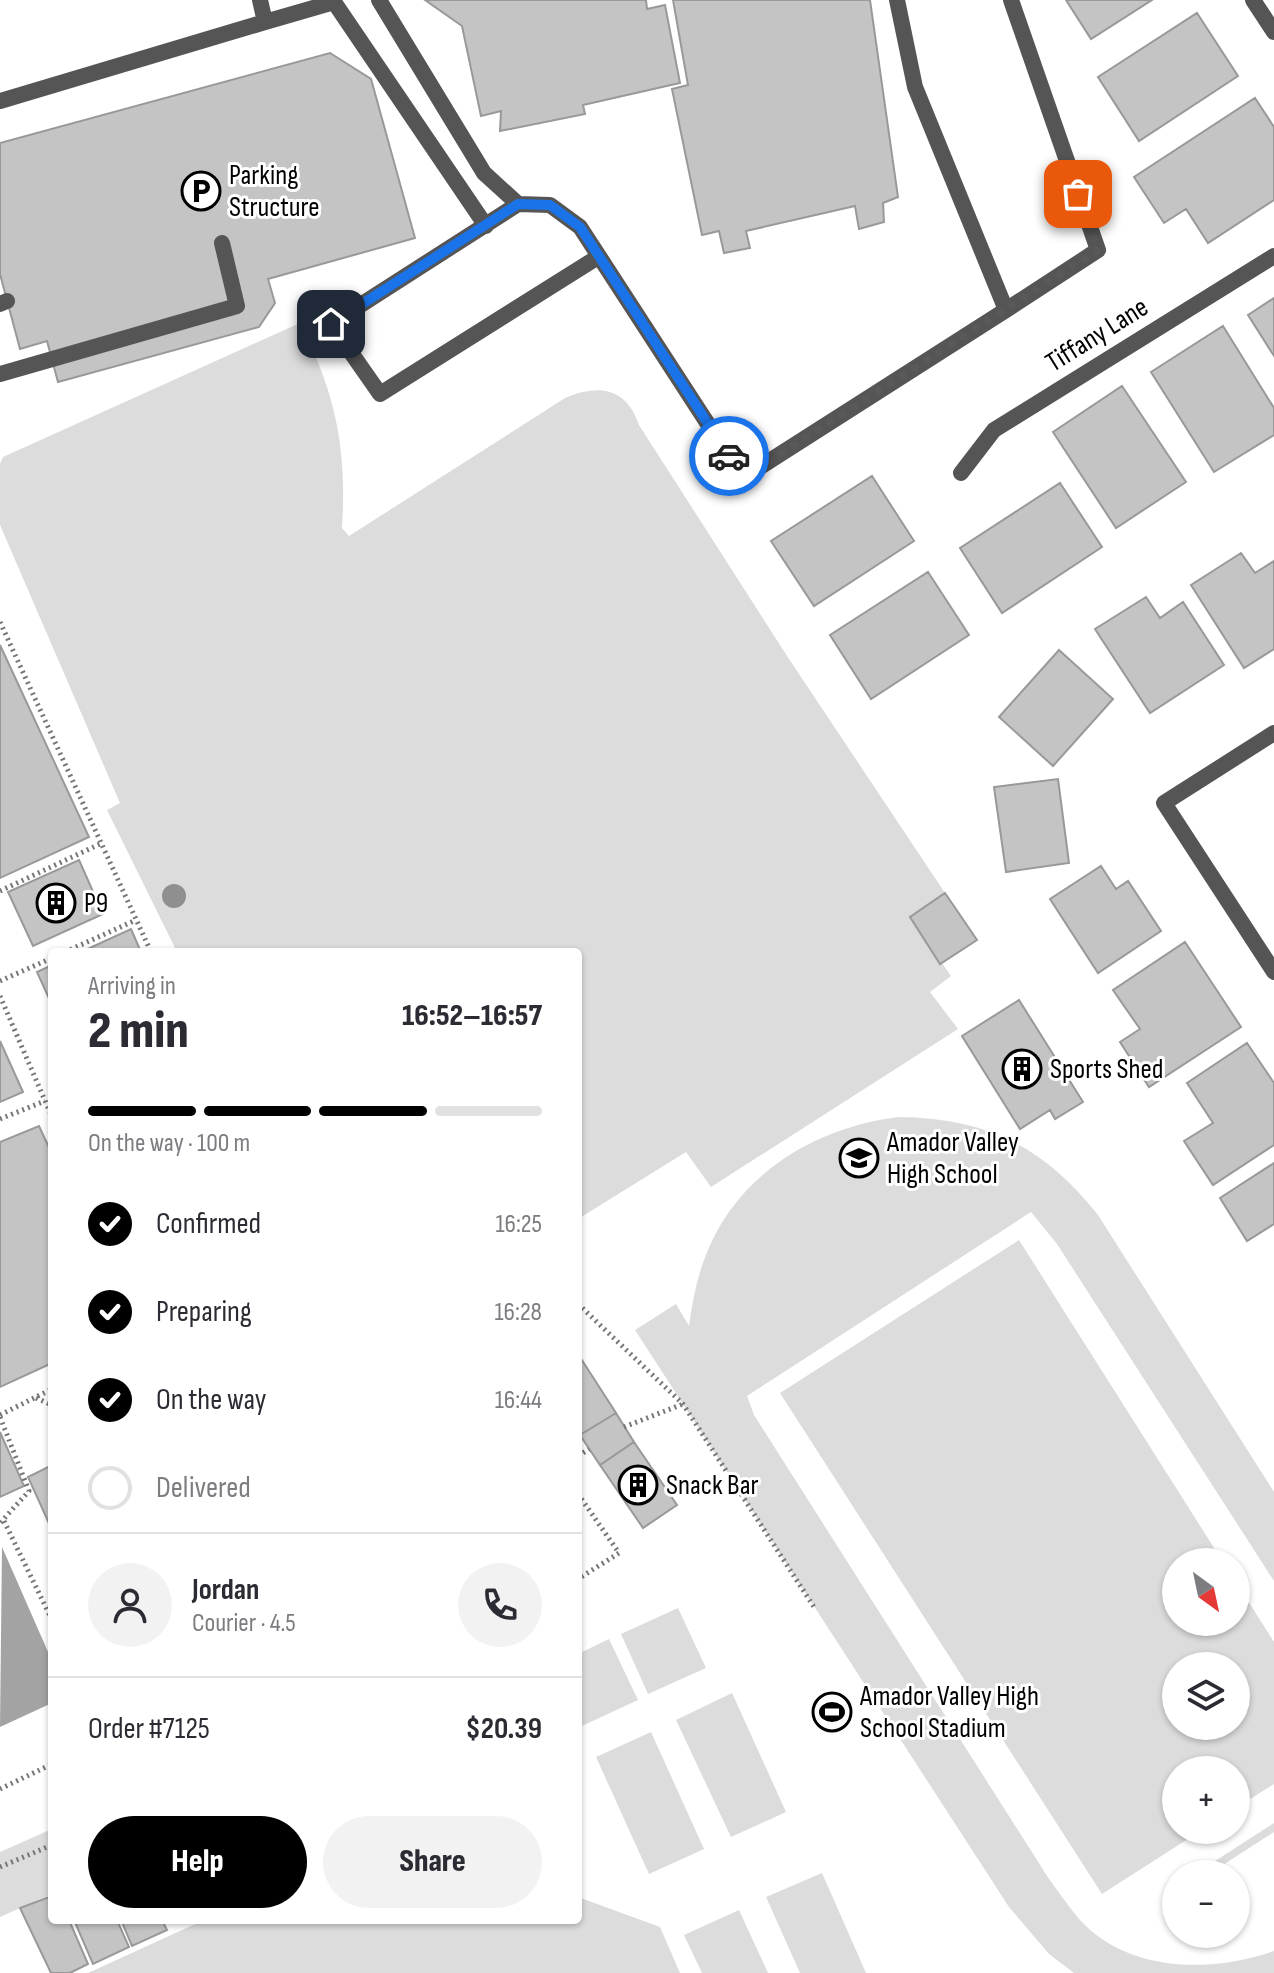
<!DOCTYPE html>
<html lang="en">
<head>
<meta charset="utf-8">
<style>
	:root { --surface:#fff; --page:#f2f2f3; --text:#2b2b33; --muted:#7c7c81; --line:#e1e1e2; --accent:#000 }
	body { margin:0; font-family:"Sofia Sans Condensed",sans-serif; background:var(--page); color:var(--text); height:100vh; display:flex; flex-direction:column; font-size:30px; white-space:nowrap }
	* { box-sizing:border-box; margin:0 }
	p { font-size:26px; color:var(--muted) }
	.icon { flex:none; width:44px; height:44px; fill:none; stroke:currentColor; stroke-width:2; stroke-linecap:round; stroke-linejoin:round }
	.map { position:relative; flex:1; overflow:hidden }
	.side { position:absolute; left:48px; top:948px; width:534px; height:976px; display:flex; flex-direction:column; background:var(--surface); border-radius:8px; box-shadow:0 2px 6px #0004 }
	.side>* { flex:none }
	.needle { width:52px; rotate:147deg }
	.tools { position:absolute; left:1162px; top:1548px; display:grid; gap:16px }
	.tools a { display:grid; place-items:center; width:88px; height:88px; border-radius:50%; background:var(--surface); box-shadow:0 2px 6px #0004; font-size:40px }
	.pin { position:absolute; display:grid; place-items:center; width:68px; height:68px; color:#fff; margin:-34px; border-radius:16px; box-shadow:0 4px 12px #0006 }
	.courier { position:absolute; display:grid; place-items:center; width:80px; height:80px; margin:-40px; border:6px solid #1a73e8; border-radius:50%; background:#fff; color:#222; box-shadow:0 2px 10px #0007 }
	.overview em { font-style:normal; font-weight:800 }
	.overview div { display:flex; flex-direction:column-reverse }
	.overview { display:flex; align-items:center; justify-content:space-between; height:136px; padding:0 40px }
	h1 { font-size:52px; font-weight:800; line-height:60px }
	.bar { display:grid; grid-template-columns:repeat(4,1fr); gap:12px 8px; align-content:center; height:96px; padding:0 40px }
	.bar i { height:10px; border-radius:6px; background:var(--line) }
	.bar .on { background:var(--accent) }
	.bar p { grid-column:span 4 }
	.line { display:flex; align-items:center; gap:20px; padding:0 40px; border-top:2px solid var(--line) }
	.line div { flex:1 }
	.round { display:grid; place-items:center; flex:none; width:84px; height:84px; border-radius:42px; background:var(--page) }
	ol { padding:0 40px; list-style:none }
	li { display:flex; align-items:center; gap:24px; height:88px }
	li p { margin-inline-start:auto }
	li .icon { padding:8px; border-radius:50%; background:var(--accent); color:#fff; stroke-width:4 }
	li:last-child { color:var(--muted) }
	li i { width:44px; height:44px; border:4px solid var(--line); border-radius:50% }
	.primary-button { display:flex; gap:16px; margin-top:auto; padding:16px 40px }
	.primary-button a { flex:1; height:92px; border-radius:48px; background:var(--accent); color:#fff; font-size:32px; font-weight:800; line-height:92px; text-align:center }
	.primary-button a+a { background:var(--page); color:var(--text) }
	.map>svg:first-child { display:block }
</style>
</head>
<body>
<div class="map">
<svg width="1274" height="1973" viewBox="0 0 1274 1973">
	<rect width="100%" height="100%" fill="#fff"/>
	<path fill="#dcdcdc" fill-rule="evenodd" d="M300,323C336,394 347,449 342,528L349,536L565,398C598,384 626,387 639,425L789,659L945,893L910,917L951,976L930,992L958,1029L711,1187L686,1152L578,1219V952H177L107,810L120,803L0,525V464L3,457Z
		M898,1117C986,1118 1043,1146 1098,1215L1274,1492V1581L1057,1244L1031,1212L747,1396L754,1415L1049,1879C1059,1892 1068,1906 1079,1919C1128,1973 1210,1973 1274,1951V1973H1074L1049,1954L1009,1907L635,1330L676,1304L689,1326C692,1304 696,1282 704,1260C734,1176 813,1128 898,1117Z
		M1019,1240L1223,1562H1176V1622H1236V1582L1274,1642V1784L1236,1808V1770H1176V1830H1202L1102,1894L780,1393ZM1176,1666H1236V1726H1176Z
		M678,1608L706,1668L648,1694L621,1634Z
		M609,1639L638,1700L582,1726L578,1718V1654Z
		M732,1693L786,1812L731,1837L676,1720Z
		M651,1732L704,1849L649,1874L596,1757Z
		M1274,1823V1832L1209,1874H1195Z
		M52,1829V1894L0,1917V1852Z
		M822,1873L866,1973H800L766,1897Z
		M578,1897L660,1927L680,1973H88L204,1920H578Z
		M739,1910L768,1973H702L684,1935Z"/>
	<path fill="#a3a3a3" d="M2,1547L52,1661V1703L0,1727Z"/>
	<path fill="#c4c4c4" stroke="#999" stroke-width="2" d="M425,0H646L647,9L665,5L680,83L583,105L585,114L500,131L501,111L481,116L462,26Z
		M673,0H870L898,197L883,203L884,222L859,229L855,206L746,231L750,248L724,253L719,231L702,235L672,89L688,85Z
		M1066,0H1152L1091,39Z
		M1197,13L1238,76L1139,141L1098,77Z
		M330,53L371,79L415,238L268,279L275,303L259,327L58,382L47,341L20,349L0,274V143Z
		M1255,98L1274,127V200L1208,243L1186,209L1164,223L1134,177Z
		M1274,298V356L1248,315Z
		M1223,326L1274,408V435L1214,472L1151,372Z
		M1122,386L1186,482L1116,528L1053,432Z
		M872,476L914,541L814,606L771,541Z
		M1060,483L1102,547L1002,613L960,548Z
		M1241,553L1255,573L1274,561V649L1244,668L1191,585Z
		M928,572L969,635L871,699L830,635Z
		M1146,597L1160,618L1183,602L1224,665L1150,713L1095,629Z
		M0,645L89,837L0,878Z
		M1059,650L1113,699L1053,766L999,717Z
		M1058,779L1069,863L1006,872L994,787Z
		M79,860L103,914L33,946L8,892Z
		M1101,866L1116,889L1128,881L1161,931L1098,973L1050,899Z
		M945,893L977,940L940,964L910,917Z
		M131,929L141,952H81Z
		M1185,942L1241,1027L1149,1087L1120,1042L1140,1029L1113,990Z
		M52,965V1005L37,972Z
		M1019,1000L1083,1102L1055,1119L1050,1110L1020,1129L962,1036Z
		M0,1041L23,1092L0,1102Z
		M1247,1043L1274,1083V1145L1213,1185L1184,1141L1213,1123L1187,1083Z
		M39,1126L52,1154V1363L0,1387V1142Z
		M1274,1163V1224L1247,1241L1220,1198Z
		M578,1354L616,1413L580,1435L578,1433Z
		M616,1413L634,1442L600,1465L580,1435Z
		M0,1432L24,1486L0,1497Z
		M634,1442L677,1505L643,1528L600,1465Z
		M52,1465V1530L28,1477Z
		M52,1896V1920H69L88,1964L70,1973H51L20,1908Z
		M74,1920H117L129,1947L93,1964Z
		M121,1920H162L167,1930L132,1946Z"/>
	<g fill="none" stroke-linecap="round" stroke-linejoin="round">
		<path stroke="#777" stroke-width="5" stroke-dasharray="2 4" stroke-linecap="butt" d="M0,622L151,952
			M0,891L102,843
			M65,952L136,920
			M0,981L52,958
			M0,996L52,1117
			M0,1119L45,1101
			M578,1304L683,1404L814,1607
			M36,1398L52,1405
			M0,1415L52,1389
			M0,1417L29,1491L0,1523
			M624,1427L683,1404
			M578,1456L589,1449
			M578,1494L619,1553L578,1579
			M4,1521L52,1620
			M0,1789L52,1764
			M0,1867L52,1845"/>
		<path stroke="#555" stroke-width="16" d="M379,0L484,173L518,204L550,205L580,227L743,478L1006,310
			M897,0L915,87L1006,310L1098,250L1011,0
			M265,22L334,2L486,226
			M0,101L265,22L260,0
			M518,204L331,324L380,394L598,257
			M0,304L7,301
			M0,374L237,306L222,243"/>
		<path stroke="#555" stroke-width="16" d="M1253,0L1274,32
			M961,473L994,430L1274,256
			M1274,733L1164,803L1274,972"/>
	</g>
	<circle fill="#8f8f8f" cx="174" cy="896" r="12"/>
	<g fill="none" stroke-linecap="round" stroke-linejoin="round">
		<path stroke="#595959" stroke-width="8" stroke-dasharray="0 14.4" d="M729,456L743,478L1098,250L1078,194"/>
		<path stroke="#1a73e8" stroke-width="10" d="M331,324L518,204L550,205L580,227L729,456"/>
	</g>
	<defs>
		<symbol id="parking-ring" viewBox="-11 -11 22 22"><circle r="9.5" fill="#fff" stroke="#000" stroke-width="1.5"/><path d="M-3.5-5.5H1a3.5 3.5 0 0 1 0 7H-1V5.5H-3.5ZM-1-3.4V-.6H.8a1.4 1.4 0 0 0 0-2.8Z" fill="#000"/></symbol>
		<symbol id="building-ring" viewBox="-11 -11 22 22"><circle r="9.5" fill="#fff" stroke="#000" stroke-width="1.5"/><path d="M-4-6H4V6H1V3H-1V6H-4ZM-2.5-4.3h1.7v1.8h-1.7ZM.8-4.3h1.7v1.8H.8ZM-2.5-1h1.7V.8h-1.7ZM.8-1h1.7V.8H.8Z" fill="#000"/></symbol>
		<symbol id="school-ring" viewBox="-11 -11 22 22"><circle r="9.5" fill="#fff" stroke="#000" stroke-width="1.5"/><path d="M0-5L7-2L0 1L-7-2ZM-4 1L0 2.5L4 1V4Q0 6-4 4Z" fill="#000"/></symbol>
		<symbol id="stadium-ring" viewBox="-11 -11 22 22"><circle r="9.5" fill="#fff" stroke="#000" stroke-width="1.5"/><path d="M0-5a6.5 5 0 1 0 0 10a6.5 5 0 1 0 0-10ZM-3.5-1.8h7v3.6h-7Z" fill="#000"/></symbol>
	</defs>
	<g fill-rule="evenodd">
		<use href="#parking-ring" x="179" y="169" width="44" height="44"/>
		<use href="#building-ring" x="34" y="881" width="44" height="44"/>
		<use href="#building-ring" x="1000" y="1047" width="44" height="44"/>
		<use href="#school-ring" x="837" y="1136" width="44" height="44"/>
		<use href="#building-ring" x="616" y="1463" width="44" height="44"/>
		<use href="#stadium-ring" x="810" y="1690" width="44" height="44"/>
	</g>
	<g text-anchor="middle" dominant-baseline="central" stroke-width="6" stroke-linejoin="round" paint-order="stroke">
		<g font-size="28" fill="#000" stroke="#fff" text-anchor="start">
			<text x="229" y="175">Parking<tspan x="229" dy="32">Structure</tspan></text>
			<text x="84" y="903">P9</text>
			<text x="1050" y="1069">Sports Shed</text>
			<text x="887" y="1142">Amador Valley<tspan x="887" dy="32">High School</tspan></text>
			<text x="666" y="1485">Snack Bar</text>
			<text x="860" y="1696">Amador Valley High<tspan x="860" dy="32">School Stadium</tspan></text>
		</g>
		<g font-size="28" fill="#000" stroke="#fff">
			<text transform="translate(1097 335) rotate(-32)">Tiffany Lane</text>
		</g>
	</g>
</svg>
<div class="tools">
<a><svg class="needle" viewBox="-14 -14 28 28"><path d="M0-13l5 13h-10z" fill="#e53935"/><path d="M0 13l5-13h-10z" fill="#7c7c81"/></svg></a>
<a><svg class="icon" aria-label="layers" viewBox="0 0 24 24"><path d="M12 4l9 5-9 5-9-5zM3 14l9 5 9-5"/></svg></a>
<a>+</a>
<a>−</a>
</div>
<div class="pin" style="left:1078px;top:194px;background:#ea580c"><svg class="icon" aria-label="bag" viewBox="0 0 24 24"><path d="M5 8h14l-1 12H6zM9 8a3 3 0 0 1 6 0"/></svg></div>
<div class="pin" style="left:331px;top:324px;background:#1f2937"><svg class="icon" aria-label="home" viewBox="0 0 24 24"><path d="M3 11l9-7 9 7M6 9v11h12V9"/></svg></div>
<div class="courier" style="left:729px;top:456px"><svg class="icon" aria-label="car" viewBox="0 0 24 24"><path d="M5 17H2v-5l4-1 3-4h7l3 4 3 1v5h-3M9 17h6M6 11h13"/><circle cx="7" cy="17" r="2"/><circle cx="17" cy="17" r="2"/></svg></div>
<section class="side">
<div class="overview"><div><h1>2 min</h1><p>Arriving in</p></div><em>16:52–16:57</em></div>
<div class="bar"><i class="on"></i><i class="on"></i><i class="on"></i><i></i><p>On the way · 100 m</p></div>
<ol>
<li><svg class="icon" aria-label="check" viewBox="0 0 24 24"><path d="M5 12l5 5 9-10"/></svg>Confirmed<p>16:25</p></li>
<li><svg class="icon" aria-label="check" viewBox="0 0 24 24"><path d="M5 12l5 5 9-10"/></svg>Preparing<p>16:28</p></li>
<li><svg class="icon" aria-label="check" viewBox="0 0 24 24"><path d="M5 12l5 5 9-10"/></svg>On the way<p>16:44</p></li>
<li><i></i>Delivered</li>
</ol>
<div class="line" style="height:144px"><a class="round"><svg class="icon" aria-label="person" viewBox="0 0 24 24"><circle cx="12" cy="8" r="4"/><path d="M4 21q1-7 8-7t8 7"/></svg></a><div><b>Jordan</b><p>Courier · 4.5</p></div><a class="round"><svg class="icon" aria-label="phone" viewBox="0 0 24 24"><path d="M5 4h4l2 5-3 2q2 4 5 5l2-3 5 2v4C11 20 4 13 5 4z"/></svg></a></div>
<div class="line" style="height:104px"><div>Order #7125</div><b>$20.39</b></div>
<div class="primary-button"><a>Help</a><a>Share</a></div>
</section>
</div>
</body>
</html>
